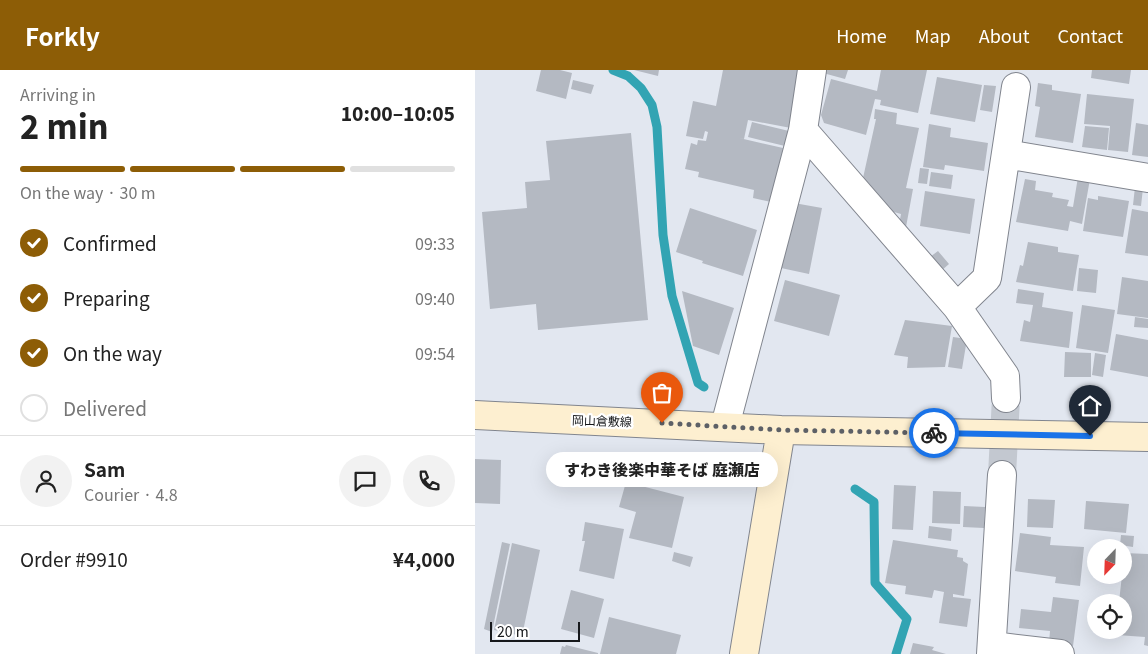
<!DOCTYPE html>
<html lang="en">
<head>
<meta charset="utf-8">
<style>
	:root { --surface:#fff; --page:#f2f2f2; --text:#222; --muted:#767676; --line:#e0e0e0; --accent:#8d5d06 }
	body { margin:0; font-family:Georgia,"Noto Sans JP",serif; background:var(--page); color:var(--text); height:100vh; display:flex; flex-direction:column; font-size:19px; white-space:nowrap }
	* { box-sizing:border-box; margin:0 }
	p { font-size:16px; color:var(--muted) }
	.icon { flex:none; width:28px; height:28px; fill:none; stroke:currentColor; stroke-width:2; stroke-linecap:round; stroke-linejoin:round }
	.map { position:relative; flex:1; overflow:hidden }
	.details { display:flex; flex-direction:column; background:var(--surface); width:475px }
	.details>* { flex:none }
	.needle { width:32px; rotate:203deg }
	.controls { position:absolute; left:612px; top:469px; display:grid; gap:10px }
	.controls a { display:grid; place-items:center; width:45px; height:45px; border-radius:50%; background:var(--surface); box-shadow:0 5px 20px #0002; font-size:25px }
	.scale { position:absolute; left:15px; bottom:12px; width:90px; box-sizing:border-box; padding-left:5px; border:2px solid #16181b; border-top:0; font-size:14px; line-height:18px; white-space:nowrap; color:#16181b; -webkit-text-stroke:4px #fff; paint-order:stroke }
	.pin { position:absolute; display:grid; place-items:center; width:42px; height:42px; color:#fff; margin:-51px -21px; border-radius:50% 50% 50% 0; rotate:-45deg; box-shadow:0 0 5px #0007 }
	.pin .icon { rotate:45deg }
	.courier { position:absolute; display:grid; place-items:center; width:50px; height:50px; margin:-25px; border:4px solid #1a73e8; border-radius:50%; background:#fff; color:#222; box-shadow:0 1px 6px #0007 }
	.bubble { position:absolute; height:35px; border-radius:18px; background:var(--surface); box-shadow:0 5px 20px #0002; font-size:16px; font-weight:800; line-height:35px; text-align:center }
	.overview em { font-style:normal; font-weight:800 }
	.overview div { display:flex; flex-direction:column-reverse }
	.overview { display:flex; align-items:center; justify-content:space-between; height:85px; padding:0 20px }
	h1 { font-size:32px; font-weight:800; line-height:38px }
	.bar { display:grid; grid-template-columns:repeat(4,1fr); gap:8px 5px; align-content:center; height:60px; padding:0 20px }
	.bar i { height:6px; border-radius:4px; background:var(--line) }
	.bar .current { background:var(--accent) }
	.bar p { grid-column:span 4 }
	.line { display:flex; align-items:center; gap:12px; padding:0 20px; border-top:1px solid var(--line) }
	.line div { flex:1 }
	.round { display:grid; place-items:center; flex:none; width:52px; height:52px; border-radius:26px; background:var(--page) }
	ol { padding:0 20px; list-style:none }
	li { display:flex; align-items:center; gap:15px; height:55px }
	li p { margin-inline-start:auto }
	li .icon { padding:5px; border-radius:50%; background:var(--accent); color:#fff; stroke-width:4 }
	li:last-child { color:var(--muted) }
	li i { width:28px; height:28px; border:2px solid var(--line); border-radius:50% }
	header { display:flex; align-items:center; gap:30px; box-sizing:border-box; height:70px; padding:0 25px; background:var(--accent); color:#fff }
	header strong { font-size:24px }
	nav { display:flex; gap:28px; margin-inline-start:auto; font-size:18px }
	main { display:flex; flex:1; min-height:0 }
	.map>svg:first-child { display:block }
</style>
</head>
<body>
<header>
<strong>Forkly</strong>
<nav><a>Home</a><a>Map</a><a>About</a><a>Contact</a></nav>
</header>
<main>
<section class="details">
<div class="overview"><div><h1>2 min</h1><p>Arriving in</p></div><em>10:00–10:05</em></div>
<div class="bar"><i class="current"></i><i class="current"></i><i class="current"></i><i></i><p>On the way · 30 m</p></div>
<ol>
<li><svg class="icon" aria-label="check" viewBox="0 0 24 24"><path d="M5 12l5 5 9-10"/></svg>Confirmed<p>09:33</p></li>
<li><svg class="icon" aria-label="check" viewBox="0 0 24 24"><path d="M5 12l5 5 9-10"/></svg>Preparing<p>09:40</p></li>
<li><svg class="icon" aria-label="check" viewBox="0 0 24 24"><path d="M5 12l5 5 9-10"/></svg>On the way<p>09:54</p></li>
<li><i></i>Delivered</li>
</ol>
<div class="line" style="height:90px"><a class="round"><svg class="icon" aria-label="person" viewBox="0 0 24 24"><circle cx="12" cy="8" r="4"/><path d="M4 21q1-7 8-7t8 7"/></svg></a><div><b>Sam</b><p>Courier · 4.8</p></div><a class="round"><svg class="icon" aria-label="chat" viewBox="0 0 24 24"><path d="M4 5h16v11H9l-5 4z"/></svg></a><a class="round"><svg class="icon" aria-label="phone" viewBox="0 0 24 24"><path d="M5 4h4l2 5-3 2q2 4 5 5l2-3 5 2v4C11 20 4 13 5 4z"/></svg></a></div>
<div class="line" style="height:65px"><div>Order #9910</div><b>¥4,000</b></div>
</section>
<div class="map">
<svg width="673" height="584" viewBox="0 0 673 584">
	<rect width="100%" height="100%" fill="#e2e7f0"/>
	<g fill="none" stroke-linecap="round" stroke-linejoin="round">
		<path stroke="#32a4b3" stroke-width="9" d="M138,0L153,6L166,18L177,35L182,57L188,165L197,226L223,313L229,317
			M380,419L399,432L400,513L432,549L421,584"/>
	</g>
	<path fill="#b4b9c2" d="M66,0H85L97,3L91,29L61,21Z
		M159,0H184L183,6Z
		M248,0H328L316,58L273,50L269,69L260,67L308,78L296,132L278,128L279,120L223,107L224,102L210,99L216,73L222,75L223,70L231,71L233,62L230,61L228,69L211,66L218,31L241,36Z
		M349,0H373L370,9L348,3Z
		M406,0H452L443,43L405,35L406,30L400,29L391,65L349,53L346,45L356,9L402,21Z
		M617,0H656L654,14L616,8Z
		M462,7L507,15L500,52L455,44Z
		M98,10L119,15L116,24L96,19Z
		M563,13L577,15V20L606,24L598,73L560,67L565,37L560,36Z
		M509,15L521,16L517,42L505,40Z
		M612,24L659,29L653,82L633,80L635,56L609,54Z
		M400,39L422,43L421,54L444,58L431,118L438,119L431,157L424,155L426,144L412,140L388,108L401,49H399Z
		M277,52L314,61L310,76L273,67Z
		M661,53L673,55V87L657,85Z
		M454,54L476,58L475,67L513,73L509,101L470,95L469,100L448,97Z
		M610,56L634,58L632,80L607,77Z
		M156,63L173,250L63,260L61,234L15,239L7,142L52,138L50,112L75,110L71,71Z
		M445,98L454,99L452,114L443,113Z
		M456,102L478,105L476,119L454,116Z
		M603,107L615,109L607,154L595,151L593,161L541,152L550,109L561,111L560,120L578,123L577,127L594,130L592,136L598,137Z
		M660,117L668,118L666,136L658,135Z
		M450,121L500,129L495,164L445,156Z
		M623,126L654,131L648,167L608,161L613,128L623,130Z
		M319,133L347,138L334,204L306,198Z
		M215,138L282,160L268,206L227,193L228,191L201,182Z
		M657,139L673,142V186L650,183Z
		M553,172L583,177V182L604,185L598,221L541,212L545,195L548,196Z
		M463,181L474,194L466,201L455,187Z
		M604,198L623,200L621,223L602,221Z
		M647,207L673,211V248L642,244Z
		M310,210L365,225L354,266L299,251Z
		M543,219L569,223L567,237L598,242L594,278L545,271L549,250L555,252L558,235L541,233Z
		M207,221L259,238L244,285L218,276Z
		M607,235L640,240L633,283L601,278Z
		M660,247L673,249V258L659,257Z
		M430,250L477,256L470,297L432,298L433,287L419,285Z
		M641,264L673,270V307L635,300Z
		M478,267L492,269L487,299L473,297Z
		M590,282L616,283V307H589Z
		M620,283L631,285L628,307L617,305Z
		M0,389L26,390L25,434L0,433Z
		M151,412L209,427L197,478L154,468L161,442L144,437Z
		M419,415L441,416L438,460L417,459Z
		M458,421L486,422L485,454L457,453Z
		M553,429L580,430L578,458L552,457Z
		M611,431L654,434L651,463L609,459Z
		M489,436L510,437L509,458L488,457Z
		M110,452L149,459L139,509L104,501L110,471H107Z
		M454,456L477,459L476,471L453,468Z
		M545,463L576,467L575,475L609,477L605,516L580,513L581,507L540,501Z
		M646,465L659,466L658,477L645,475Z
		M418,470L483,480L482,487L488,488V491L493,494L489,526L478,524V527L496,529L492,557L464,553L469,522L459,520L457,528L430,524L431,516L410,513Z
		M27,472L35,474L17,562L9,559Z
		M37,473L65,480L47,566L19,560Z
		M199,482L218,487L215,497L197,491Z
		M649,483L673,484V576L669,575L670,567L642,565V560H649V532H644L647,505H649Z
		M96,520L129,529L119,568L86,559Z
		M578,527L604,530L598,576L574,573L575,561L544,558L546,539L576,542Z
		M134,547L206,565L201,584H125Z
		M438,573L459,577L457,580L471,584H435Z
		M91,575L123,583V584H85L87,576L90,577Z"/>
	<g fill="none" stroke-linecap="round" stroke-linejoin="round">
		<path stroke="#c3c8d0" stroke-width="28" stroke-dasharray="28 14" stroke-linecap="butt" d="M527,405L531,328"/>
		<defs>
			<path id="street" d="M337,0L328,60L482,237L530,306L531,328
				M531,84L673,108
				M482,237L512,208L541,17
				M250,356L328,60
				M518,576L585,584
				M516,584L527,405"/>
			<path id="secondary" d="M0,345L306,360L673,367
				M269,584L306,360"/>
		</defs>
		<use href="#street" stroke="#81858e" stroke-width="30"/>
		<use href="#secondary" stroke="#81858e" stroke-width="30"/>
		<use href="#street" stroke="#fff" stroke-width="28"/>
		<use href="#secondary" stroke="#fdefd0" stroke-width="28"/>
	</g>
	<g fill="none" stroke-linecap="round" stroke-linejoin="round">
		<path stroke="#5d6066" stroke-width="5" stroke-dasharray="0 9" d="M187,353L306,360L459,363"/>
		<path stroke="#1a73e8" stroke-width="6" d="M459,363L615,366"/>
	</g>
	<g text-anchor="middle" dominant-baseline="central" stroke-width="4.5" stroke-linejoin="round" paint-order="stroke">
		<g font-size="12" fill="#16181b" stroke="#fff">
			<text transform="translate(127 350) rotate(2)">岡山倉敷線</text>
		</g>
	</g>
</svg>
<div class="controls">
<a><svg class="needle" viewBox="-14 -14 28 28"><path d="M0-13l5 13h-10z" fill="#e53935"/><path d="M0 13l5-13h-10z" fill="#767676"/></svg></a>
<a><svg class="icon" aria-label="locate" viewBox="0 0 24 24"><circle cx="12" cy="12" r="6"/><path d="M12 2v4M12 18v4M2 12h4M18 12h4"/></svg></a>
</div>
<div class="scale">20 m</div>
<div class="pin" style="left:187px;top:353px;background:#ea580c"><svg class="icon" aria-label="bag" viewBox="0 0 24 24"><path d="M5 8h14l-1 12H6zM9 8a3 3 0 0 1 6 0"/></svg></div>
<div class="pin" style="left:615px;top:366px;background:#1f2937"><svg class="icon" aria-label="home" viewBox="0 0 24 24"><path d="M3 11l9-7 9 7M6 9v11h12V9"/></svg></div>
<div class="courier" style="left:459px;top:363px"><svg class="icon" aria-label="bike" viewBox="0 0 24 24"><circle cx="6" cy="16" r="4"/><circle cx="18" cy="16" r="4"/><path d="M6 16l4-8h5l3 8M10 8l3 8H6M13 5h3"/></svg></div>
<div class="bubble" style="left:71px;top:382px;width:232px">すわき後楽中華そば 庭瀬店</div>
</div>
</main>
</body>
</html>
